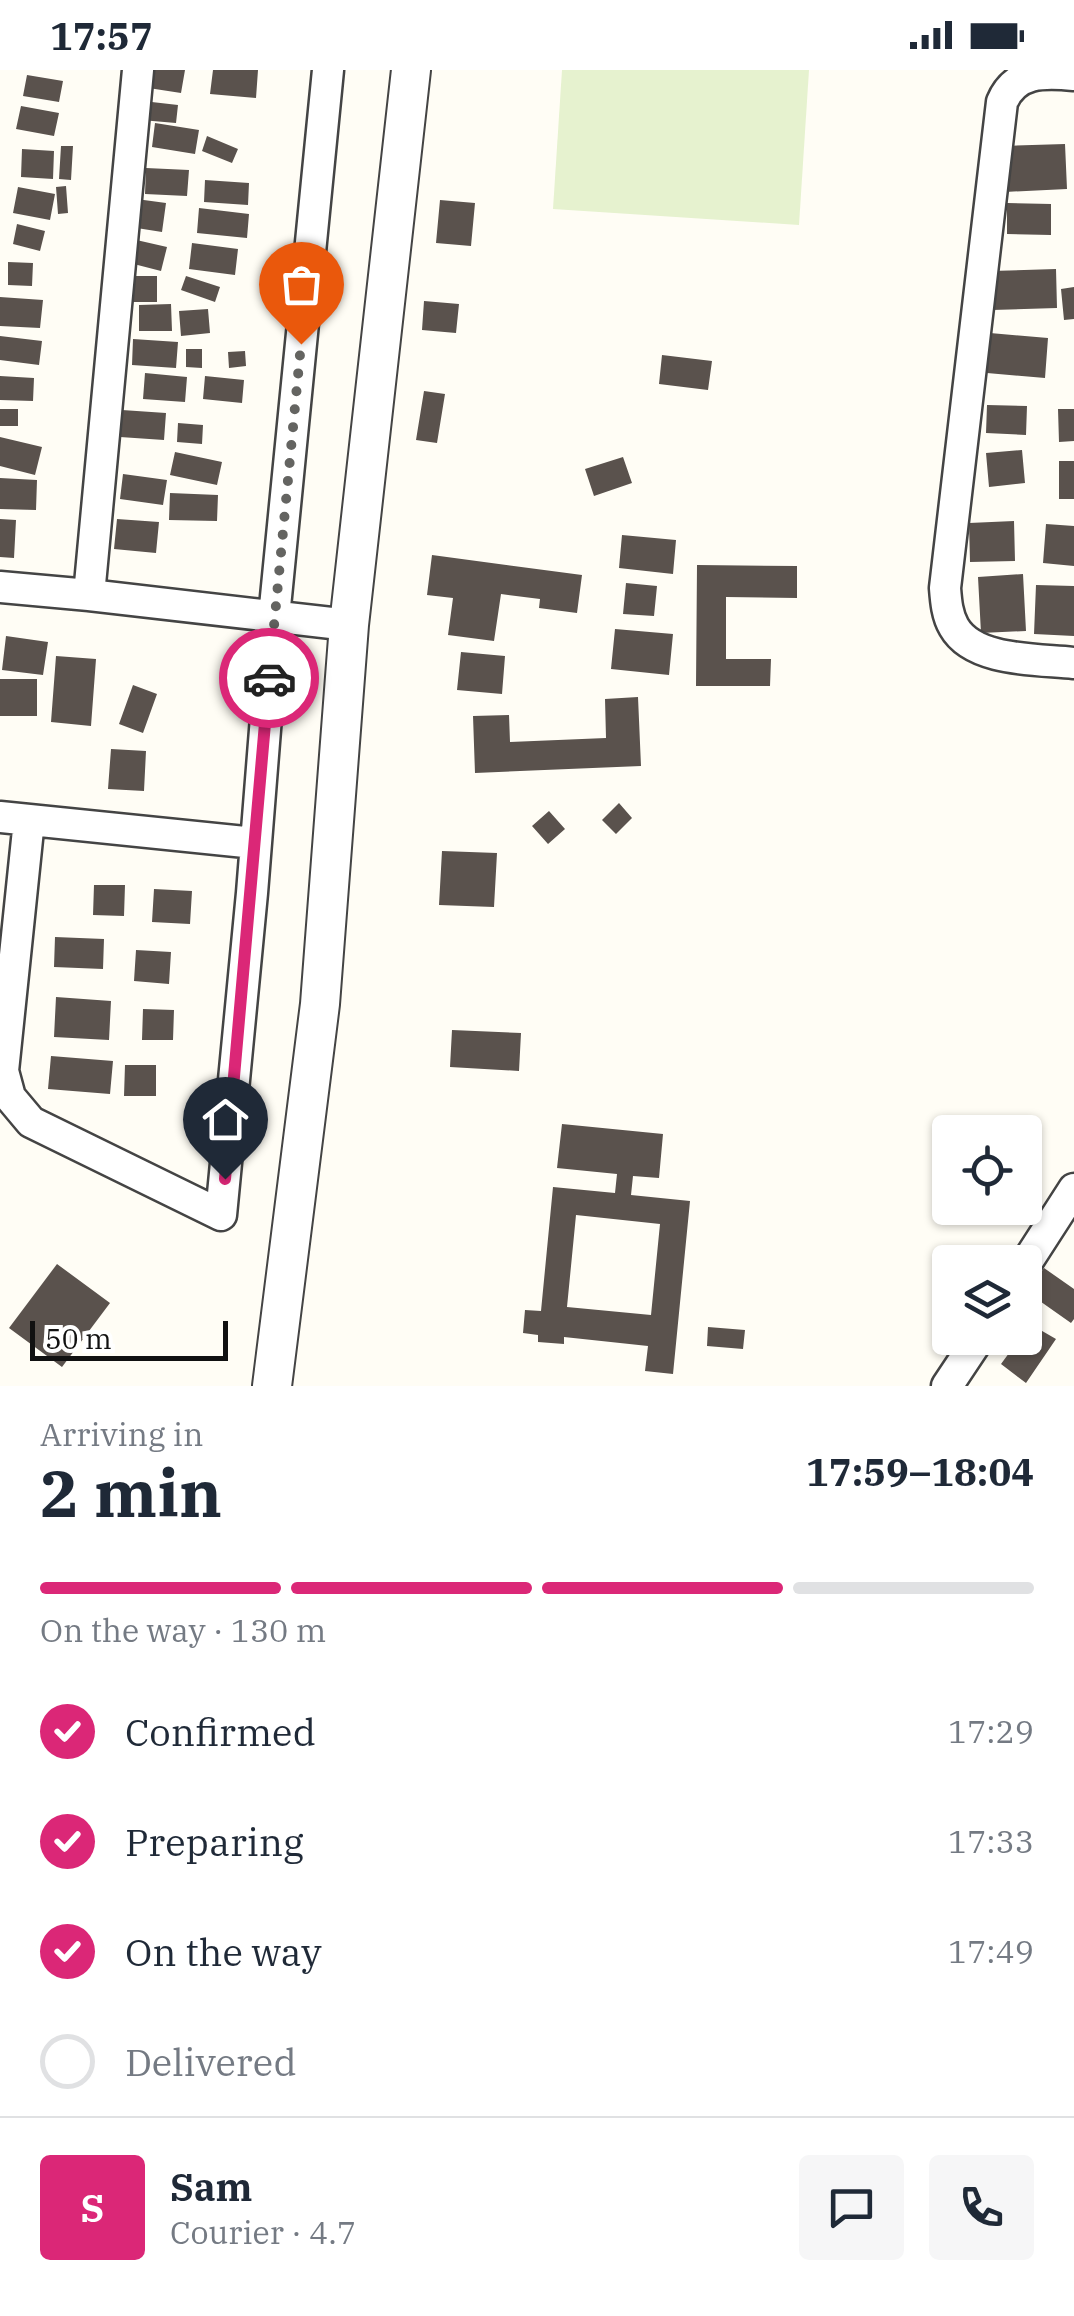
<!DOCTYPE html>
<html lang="en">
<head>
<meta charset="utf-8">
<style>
	:root { --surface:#fff; --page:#f6f6f7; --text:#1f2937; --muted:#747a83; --line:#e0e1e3; --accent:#db2777 }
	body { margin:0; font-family:"IBM Plex Serif",serif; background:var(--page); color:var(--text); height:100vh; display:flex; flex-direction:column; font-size:38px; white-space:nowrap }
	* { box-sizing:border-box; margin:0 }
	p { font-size:32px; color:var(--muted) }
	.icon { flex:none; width:55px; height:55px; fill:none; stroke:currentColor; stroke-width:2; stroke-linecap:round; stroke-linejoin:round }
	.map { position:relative; height:1316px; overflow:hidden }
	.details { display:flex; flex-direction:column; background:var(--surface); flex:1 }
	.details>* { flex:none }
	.fabs { position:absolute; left:932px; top:1045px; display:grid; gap:20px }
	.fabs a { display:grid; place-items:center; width:110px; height:110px; border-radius:10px; background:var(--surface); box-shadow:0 2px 8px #0004; font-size:50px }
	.scale { position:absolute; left:30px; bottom:25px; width:198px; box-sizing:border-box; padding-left:10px; border:5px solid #111; border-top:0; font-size:28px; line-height:35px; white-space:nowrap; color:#111; -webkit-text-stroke:8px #fff; paint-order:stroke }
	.pin { position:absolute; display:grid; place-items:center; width:85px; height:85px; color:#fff; margin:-102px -42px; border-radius:50% 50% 50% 0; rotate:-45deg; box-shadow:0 0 10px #0007 }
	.pin .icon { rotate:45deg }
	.courier { position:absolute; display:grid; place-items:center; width:100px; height:100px; margin:-50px; border:8px solid #db2777; border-radius:50%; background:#fff; color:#222; box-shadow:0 2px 12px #0007 }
	.headline em { font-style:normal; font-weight:800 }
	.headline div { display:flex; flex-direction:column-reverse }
	.headline { display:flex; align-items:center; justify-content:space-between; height:170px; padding:0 40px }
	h1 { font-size:65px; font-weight:800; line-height:75px }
	.bar { display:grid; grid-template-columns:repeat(4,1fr); gap:15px 10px; align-content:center; height:120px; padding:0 40px }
	.bar i { height:12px; border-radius:8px; background:var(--line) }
	.bar .active { background:var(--accent) }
	.bar p { grid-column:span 4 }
	.line { display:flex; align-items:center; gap:25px; padding:0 40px; border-top:2px solid var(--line) }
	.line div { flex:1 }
	.round { display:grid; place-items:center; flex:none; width:105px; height:105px; border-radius:10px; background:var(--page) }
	ol { padding:0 40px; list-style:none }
	li { display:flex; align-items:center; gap:30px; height:110px }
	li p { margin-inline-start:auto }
	li .icon { padding:10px; border-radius:50%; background:var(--accent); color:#fff; stroke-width:4 }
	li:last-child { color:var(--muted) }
	li i { width:55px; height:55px; border:5px solid var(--line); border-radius:50% }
	.status { display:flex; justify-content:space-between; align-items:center; height:70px; padding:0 50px; background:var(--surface); direction:ltr }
	.status svg { height:28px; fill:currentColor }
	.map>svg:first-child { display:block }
</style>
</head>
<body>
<div class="status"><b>17:57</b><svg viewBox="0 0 49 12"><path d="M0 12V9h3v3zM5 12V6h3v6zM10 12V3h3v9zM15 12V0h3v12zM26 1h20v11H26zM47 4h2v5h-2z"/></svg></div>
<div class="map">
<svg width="1074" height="1316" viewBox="0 0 1074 1316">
	<rect width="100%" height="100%" fill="#fffdf5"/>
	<path fill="#e6f2cf" d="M562,0H809L799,155L553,139Z"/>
	<path fill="#5a524d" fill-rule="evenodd" d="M144,0H185L181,23L142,17Z
		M213,0H258L256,28L210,24Z
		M27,5L63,11L59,32L23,26Z
		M143,31L178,35L176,53L141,50Z
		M21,36L59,43L54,66L16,59Z
		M155,53L199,60L195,84L152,77Z
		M207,66L238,79L232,93L202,81Z
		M1065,74L1067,119L1005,122L1003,76Z
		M61,76H73L71,110L59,109Z
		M22,79L54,81L53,109L21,107Z
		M146,98L189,100L187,126L145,124Z
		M205,110L249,113L248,135L204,132Z
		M66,116L68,143L58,144L56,117Z
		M18,117L55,124L50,150L13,143Z
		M129,128L166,133L162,162L124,156Z
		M440,130L475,133L471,176L436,173Z
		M1007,133L1051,134V165L1007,164Z
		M199,138L249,144L247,168L197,163Z
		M17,154L45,161L40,181L13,174Z
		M132,169L167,177L161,201L126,192Z
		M192,173L238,179L235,205L189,199Z
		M8,192L33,193L32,216L8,215Z
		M1056,199L1057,238L992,240L991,201Z
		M122,206H157V232H122Z
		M186,206L220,217L215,232L181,220Z
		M1074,217V249L1064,250L1061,219Z
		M0,227L43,230L40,258L0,256Z
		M424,231L459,234L456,263L422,260Z
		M171,234L172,261H139V235Z
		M208,239L210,263L181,266L179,241Z
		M990,263L1048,268L1045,308L987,303Z
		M0,266L42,271L39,295L0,290Z
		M133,269L178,272L176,298L132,295Z
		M186,279H202V298L186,297Z
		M245,281L246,296L229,298L228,282Z
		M662,285L712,291L708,320L659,314Z
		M145,303L187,307L185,332L143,329Z
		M0,306L34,308L33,331L0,330Z
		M205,306L244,310L242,333L203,329Z
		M424,321L445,324L437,373L416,370Z
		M987,335L1027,336L1026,365L986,363Z
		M0,339H18V356H0Z
		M1058,339H1074V371L1059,372Z
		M122,340L166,343L164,370L120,367Z
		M178,353L203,355L202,374L177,372Z
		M0,367L42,377L35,405L0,396Z
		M1022,380L1025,413L989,417L986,383Z
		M175,382L222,392L217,415L170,405Z
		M623,387L632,413L594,426L585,399Z
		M1059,391H1074V429H1059Z
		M123,404L167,410L163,435L120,429Z
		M0,408L37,410L36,440L0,439Z
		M170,423L218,425L217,451L169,450Z
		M0,449L16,450L14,488L0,487Z
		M117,449L159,452L156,483L114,479Z
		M1014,451L1015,491L970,492L969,453Z
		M1046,454L1074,456V496L1043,493Z
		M622,465L676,470L673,504L619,498Z
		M432,485L582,505L577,543L539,538L540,529L501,524L494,571L448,565L453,528L427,525Z
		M697,495L797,496V528L726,527V589H771L770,616H696Z
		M1023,504L1026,561L981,563L978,507Z
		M626,513L657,516L654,546L623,544Z
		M1036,515L1074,516V566L1034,564Z
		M615,559L673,564L669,605L611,599Z
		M6,566L48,572L43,605L2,600Z
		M461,582L505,586L502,624L457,620Z
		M56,586L96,589L91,656L51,652Z
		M0,609H37V646H0Z
		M133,615L157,624L143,663L119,654Z
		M638,627L641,696L475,703L473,646L509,645L510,672L606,668L605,629Z
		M111,679L146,681L144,721L108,719Z
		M619,733L632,748L616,764L602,750Z
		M549,741L565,759L548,774L532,756Z
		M442,781L497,783L494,837L439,835Z
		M94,815H125L124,846L93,845Z
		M154,819L192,821L190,854L152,852Z
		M55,867L104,869L103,899L54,897Z
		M136,880L171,882L169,914L134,911Z
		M56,927L111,931L109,970L54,967Z
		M143,939L174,940L173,970H142Z
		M452,960L521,963L519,1001L450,997Z
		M51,986L113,991L110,1024L48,1019Z
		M125,995H156V1026H124Z
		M562,1054L663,1064L659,1108L633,1106L631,1125L690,1131L673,1304L645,1301L648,1276L564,1267V1274L538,1272V1265L523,1263L525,1240L541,1241L553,1117L615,1123L617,1104L557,1098ZM576,1145L660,1154L651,1245L567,1237Z
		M57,1194L110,1233L62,1297L9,1258Z
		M1044,1198L1074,1219V1249L1071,1253L1027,1222Z
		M1030,1254L1056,1269L1026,1313L1001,1294L1020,1268H1025V1260Z
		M708,1257L745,1260L743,1279L707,1276Z"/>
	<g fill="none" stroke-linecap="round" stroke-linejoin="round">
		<defs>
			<path id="minor" d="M1074,5C1044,2 1015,1 1002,32L945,518C946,531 947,545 954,557C974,592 1038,589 1074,593
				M0,517L89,525L349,555
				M89,525L138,0
				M0,747L255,773
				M29,750L3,1001L10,1027L31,1052L221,1145L252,823L274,547L328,0
				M1025,1195L1074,1119
				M947,1316L979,1268"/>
			<path id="tertiary" d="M272,1316L320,934L349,555L411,0"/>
		</defs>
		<use href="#minor" stroke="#444" stroke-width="35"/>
		<use href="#tertiary" stroke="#444" stroke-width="42"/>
		<use href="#minor" stroke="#fff" stroke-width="30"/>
		<use href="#tertiary" stroke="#fff" stroke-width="38"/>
	</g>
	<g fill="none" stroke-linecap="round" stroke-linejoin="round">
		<path stroke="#646461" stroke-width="10" stroke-dasharray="0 18" d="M269,608L301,274"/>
		<path stroke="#db2777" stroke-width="12" d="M225,1109L269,608"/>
	</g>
</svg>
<div class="fabs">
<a><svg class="icon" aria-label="locate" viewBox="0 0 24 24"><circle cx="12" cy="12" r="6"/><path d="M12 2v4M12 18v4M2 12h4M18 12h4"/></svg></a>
<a><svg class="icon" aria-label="layers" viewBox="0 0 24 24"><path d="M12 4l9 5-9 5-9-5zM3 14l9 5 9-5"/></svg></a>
</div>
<div class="scale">50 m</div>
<div class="pin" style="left:301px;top:274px;background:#ea580c"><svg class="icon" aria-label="bag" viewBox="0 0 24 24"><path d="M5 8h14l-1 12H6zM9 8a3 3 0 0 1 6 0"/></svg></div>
<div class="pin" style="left:225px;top:1109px;background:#1f2937"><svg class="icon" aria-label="home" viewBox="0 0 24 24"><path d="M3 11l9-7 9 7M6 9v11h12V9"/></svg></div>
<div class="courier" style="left:269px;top:608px"><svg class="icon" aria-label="car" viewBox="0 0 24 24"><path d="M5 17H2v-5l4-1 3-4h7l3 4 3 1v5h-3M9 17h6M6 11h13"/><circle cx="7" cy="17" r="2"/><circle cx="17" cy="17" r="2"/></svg></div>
</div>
<section class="details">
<div class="headline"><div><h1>2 min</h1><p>Arriving in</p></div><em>17:59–18:04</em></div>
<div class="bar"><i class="active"></i><i class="active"></i><i class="active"></i><i></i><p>On the way · 130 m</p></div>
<ol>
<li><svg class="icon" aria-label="check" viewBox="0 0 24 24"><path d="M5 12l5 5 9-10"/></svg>Confirmed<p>17:29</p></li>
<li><svg class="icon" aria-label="check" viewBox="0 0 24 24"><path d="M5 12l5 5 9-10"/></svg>Preparing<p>17:33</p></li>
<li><svg class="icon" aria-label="check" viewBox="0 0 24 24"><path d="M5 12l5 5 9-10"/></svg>On the way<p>17:49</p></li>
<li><i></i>Delivered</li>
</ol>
<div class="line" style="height:180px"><b class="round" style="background:var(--accent);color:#fff">S</b><div><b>Sam</b><p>Courier · 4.7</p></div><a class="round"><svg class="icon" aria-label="chat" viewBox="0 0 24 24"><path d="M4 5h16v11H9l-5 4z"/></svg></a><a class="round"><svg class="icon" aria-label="phone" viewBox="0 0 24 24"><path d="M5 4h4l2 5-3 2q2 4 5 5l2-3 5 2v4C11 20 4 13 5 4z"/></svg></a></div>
</section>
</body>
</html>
